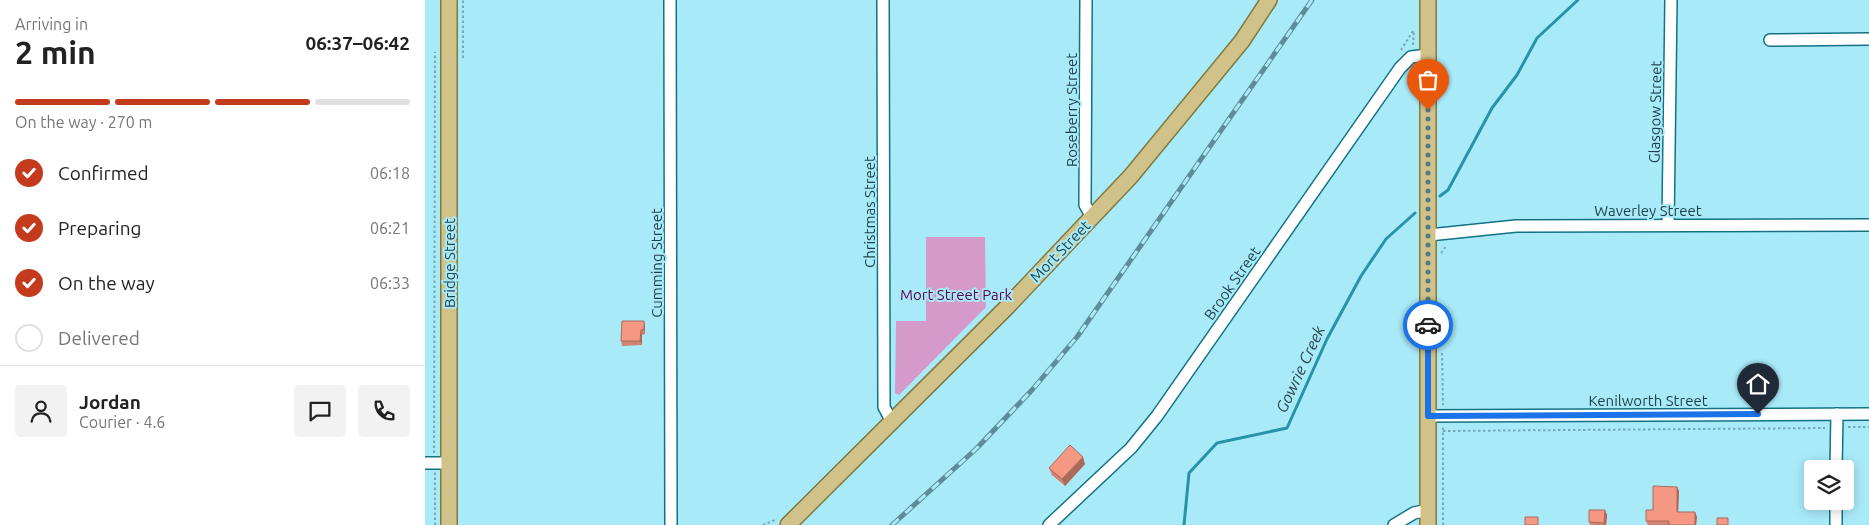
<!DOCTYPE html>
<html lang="en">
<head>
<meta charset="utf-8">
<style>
	:root { --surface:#fff; --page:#f2f2f2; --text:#222; --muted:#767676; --line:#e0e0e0; --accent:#c43a1c }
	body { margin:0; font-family:Ubuntu,sans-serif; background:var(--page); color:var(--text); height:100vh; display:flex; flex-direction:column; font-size:19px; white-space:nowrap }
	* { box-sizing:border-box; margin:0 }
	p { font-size:16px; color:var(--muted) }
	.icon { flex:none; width:28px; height:28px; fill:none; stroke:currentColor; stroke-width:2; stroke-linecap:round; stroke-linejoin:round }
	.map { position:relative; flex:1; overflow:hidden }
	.details { display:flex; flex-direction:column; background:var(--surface); width:425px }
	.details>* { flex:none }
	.fabs { position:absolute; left:1379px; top:460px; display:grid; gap:10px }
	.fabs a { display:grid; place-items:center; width:50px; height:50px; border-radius:5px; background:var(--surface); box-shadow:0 2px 12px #0003; font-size:25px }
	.pin { position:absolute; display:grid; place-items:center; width:42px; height:42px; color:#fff; margin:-51px -21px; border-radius:50% 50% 50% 0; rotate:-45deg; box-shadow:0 0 5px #0007 }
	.pin .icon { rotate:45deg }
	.courier { position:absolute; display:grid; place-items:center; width:50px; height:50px; margin:-25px; border:4px solid #1a73e8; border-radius:50%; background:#fff; color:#222; box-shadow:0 1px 6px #0007 }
	.overview em { font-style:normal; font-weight:700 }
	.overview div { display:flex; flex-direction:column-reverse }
	.overview { display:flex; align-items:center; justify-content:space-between; height:85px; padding:0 15px }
	h1 { font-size:32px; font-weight:700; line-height:38px }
	.bar { display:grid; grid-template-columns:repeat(4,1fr); gap:8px 5px; align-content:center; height:60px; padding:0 15px }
	.bar i { height:6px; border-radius:4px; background:var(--line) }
	.bar .current { background:var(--accent) }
	.bar p { grid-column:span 4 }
	.line { display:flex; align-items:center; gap:12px; padding:0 15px; border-top:1px solid var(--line) }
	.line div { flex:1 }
	.round { display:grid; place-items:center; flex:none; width:52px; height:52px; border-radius:5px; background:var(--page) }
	ol { padding:0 15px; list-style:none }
	li { display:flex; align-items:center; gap:15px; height:55px }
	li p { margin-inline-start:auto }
	li .icon { padding:5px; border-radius:50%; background:var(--accent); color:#fff; stroke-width:4 }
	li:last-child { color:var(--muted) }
	li i { width:28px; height:28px; border:2px solid var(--line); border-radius:50% }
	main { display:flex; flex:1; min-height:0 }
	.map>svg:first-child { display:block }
</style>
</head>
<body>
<main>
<section class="details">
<div class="overview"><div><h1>2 min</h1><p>Arriving in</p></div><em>06:37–06:42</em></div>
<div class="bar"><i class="current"></i><i class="current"></i><i class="current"></i><i></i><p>On the way · 270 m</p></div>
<ol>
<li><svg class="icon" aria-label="check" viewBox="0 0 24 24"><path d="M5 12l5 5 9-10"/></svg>Confirmed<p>06:18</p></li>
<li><svg class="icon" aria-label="check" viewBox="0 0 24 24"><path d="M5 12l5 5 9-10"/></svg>Preparing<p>06:21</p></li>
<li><svg class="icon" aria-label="check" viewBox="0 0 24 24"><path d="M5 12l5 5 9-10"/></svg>On the way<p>06:33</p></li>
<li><i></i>Delivered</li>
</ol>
<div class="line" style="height:90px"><a class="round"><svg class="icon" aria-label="person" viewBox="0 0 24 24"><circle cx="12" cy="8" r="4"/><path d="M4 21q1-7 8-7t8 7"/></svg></a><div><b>Jordan</b><p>Courier · 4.6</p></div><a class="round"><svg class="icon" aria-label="chat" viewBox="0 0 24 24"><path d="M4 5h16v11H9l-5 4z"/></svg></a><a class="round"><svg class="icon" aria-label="phone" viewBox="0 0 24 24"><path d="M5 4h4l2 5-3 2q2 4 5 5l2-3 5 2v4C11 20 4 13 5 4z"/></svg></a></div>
</section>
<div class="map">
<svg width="1444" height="525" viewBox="0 0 1444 525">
	<rect width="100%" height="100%" fill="#a9eaf9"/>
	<path fill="#d69aca" d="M501,237H560L561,307L474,395L470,393L471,321H501Z"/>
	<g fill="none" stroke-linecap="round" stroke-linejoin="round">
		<path stroke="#2793a8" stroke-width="3" d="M1015,196L1023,190L1067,108L1092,75L1112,38L1153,0
			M759,525L764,473L792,443L862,428L902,339L936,276L961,239L990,213"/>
		<defs>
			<path id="minor" d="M245,0L246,525
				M458,0L459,407L467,422
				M661,0L660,205L667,217
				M1345,40L1444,39
				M1243,225L1246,0
				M1004,235L1091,226L1444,225
				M1003,416L1444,414
				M0,463H25
				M1411,469L1412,414
				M624,525L706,448L732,416L975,68L986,57L1003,55
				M969,525L989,513L1003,510
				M1411,525V501"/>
			<path id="major" d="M1003,0V525
				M24,525V0
				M363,525L582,307L706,176L817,41L844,0"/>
		</defs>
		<use href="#minor" stroke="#127284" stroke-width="14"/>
		<use href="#major" stroke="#7f7b41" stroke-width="18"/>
		<path stroke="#74aab6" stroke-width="2" stroke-dasharray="2.5 2.5" stroke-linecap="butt" d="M988,45L989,30
			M976,50L988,31
			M38,58V0
			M985,72L990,84
			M1016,253L1022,245
			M1017,353L1018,405
			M1423,427H1444
			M1018,431L1400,428
			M9,453L10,52
			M10,525V472
			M338,525L352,519
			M1018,525V427"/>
		<use href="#minor" stroke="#fff" stroke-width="11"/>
		<use href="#major" stroke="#d1c28a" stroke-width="15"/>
		<defs>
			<path id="rail" d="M467,525L551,449L607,390L652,337L887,0"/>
		</defs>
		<use href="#rail" stroke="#5d8d98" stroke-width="5"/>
		<use href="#rail" stroke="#a9eaf9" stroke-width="3" stroke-dasharray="9" stroke-linecap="butt"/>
	</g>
	<path fill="#d38371" d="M220,326V334L217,335V345L197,346L196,341Z
		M660,464L640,486L627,475L624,468Z
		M1252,487L1254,491L1253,512L1272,517L1271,525H1223L1221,521L1228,510Z
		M1180,510L1182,515L1181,525H1165L1164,522Z"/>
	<path fill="#ac6a5c" d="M219,321L220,326V334L219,329Z
		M216,330L217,335V345L215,341Z
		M658,457L660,464L640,486L637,479Z
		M1252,487L1254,491L1253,517L1252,512Z
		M1180,510L1182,515L1181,525H1180L1179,523Z
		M1270,512L1272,517L1271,525H1270Z"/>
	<path fill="#f59883" stroke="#ac6a5c" d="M197,321H219V329L216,330L215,341H196Z
		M645,445L658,457L637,479L624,468Z
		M1228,486L1252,487V512H1270V525H1244V521H1221V510H1228Z
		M1164,510H1180L1179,523L1164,522Z
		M1100,517H1113V525H1100Z
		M1292,518H1303V525H1292Z"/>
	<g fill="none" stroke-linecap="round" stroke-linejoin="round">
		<path stroke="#4f7d87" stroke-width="5" stroke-dasharray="0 9" d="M1003,110V325"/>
		<path stroke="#1a73e8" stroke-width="6" d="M1003,325V416L1333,414"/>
	</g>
	<g text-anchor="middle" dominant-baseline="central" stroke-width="4" stroke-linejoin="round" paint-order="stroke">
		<g font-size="15" fill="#1f424a" stroke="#a9eaf9">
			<text transform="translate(646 110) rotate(-90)">Roseberry Street</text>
			<text transform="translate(1230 112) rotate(-89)">Glasgow Street</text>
			<text x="1223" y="210">Waverley Street</text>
			<text transform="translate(444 212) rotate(-90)">Christmas Street</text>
			<text transform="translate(635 251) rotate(-46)">Mort Street</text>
			<text transform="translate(24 263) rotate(-90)">Bridge Street</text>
			<text transform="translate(231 263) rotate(-90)">Cumming Street</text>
			<text transform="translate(807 283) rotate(-55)">Brook Street</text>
			<text x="1223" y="400">Kenilworth Street</text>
		</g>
		<g font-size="15" fill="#5a0451" stroke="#a9eaf9">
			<text x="531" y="294">Mort Street Park</text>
		</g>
		<g font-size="16" font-style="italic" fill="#28434a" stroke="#a9eaf9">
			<text transform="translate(875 369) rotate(-65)">Gowrie Creek</text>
		</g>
	</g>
</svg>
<div class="fabs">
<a><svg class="icon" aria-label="layers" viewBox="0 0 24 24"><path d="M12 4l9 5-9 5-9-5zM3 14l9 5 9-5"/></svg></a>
</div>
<div class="pin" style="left:1003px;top:110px;background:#ea580c"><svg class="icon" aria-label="bag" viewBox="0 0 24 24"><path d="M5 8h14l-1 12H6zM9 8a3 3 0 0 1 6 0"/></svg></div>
<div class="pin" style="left:1333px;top:414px;background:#1f2937"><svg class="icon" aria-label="home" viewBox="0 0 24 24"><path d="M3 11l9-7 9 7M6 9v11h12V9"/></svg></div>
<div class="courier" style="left:1003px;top:325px"><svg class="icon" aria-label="car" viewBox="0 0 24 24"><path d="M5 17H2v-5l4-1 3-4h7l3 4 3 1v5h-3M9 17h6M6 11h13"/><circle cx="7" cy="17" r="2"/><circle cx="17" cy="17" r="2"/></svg></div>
</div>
</main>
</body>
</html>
